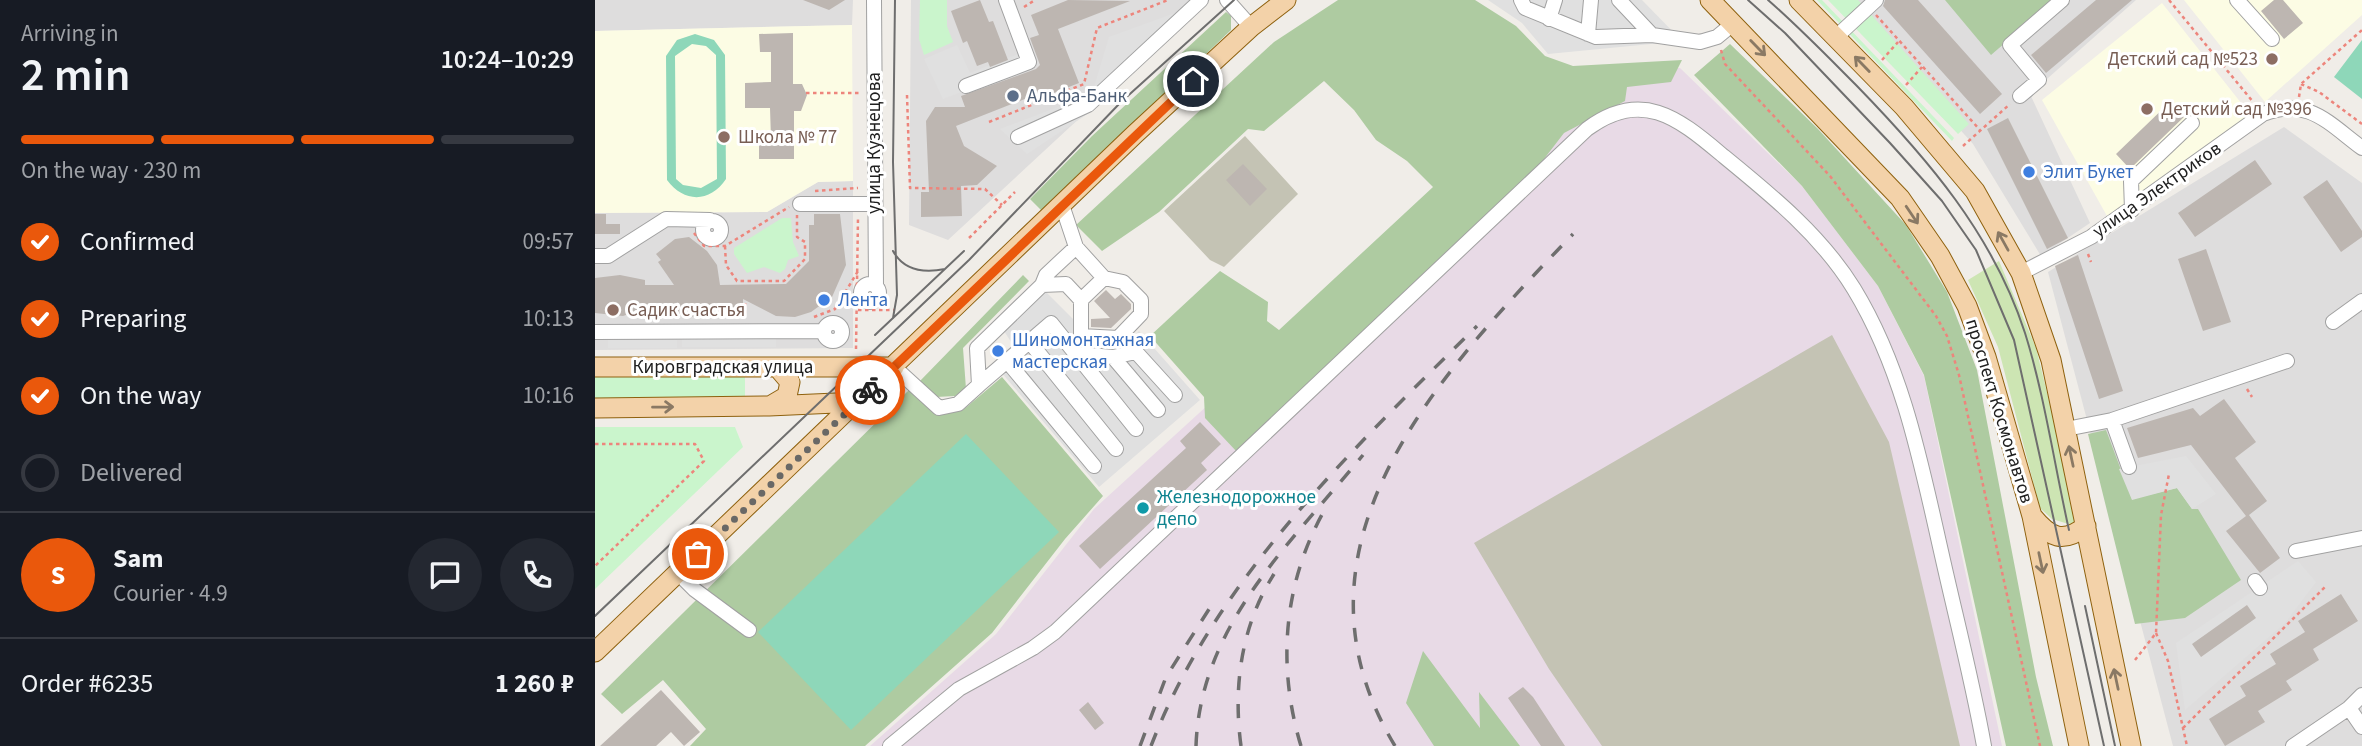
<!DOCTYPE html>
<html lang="en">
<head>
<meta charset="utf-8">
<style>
	:root { --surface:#171b24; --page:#242831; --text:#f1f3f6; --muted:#9ea1a6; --line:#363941; --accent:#ea580c }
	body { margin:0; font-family:"Source Sans 3",sans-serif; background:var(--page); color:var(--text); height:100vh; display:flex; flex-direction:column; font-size:26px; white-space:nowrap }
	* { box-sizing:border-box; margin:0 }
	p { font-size:23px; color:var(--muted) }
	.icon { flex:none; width:38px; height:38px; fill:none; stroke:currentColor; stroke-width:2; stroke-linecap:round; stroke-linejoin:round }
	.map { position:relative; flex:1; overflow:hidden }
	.drawer { display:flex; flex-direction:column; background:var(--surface); width:595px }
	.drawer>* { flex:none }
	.pin { position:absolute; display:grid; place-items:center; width:60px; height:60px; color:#fff; margin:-30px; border:4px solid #fff; border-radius:50%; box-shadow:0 2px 7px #0007 }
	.courier { position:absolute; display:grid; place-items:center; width:70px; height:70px; margin:-35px; border:5px solid #ea580c; border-radius:50%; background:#fff; color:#222; box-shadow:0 2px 9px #0007 }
	.overview em { font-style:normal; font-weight:600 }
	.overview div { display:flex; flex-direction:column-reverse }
	.overview { display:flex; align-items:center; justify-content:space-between; height:119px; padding:0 21px }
	h1 { font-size:46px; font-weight:600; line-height:52px }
	.bar { display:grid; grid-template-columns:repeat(4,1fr); gap:10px 7px; align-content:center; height:84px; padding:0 21px }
	.bar i { height:9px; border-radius:5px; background:var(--line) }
	.bar .current { background:var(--accent) }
	.bar p { grid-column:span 4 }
	.line { display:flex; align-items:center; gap:18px; padding:0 21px; border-top:2px solid var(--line) }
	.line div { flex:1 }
	.round { display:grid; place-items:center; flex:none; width:74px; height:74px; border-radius:37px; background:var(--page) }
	ol { padding:0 21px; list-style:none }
	li { display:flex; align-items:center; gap:21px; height:77px }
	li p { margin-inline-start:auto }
	li .icon { padding:7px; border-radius:50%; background:var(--accent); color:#fff; stroke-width:4 }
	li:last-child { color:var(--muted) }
	li i { width:38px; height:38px; border:4px solid var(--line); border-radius:50% }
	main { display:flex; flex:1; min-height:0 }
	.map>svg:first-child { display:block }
</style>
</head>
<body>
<main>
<section class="drawer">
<div class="overview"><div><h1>2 min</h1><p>Arriving in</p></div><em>10:24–10:29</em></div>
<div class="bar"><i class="current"></i><i class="current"></i><i class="current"></i><i></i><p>On the way · 230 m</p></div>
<ol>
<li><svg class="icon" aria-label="check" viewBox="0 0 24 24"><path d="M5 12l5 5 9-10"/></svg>Confirmed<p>09:57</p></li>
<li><svg class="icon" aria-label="check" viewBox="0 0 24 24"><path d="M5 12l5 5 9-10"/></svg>Preparing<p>10:13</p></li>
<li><svg class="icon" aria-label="check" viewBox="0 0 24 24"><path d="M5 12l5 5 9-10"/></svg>On the way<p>10:16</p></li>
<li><i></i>Delivered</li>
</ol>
<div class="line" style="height:126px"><b class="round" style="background:var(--accent);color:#fff">S</b><div><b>Sam</b><p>Courier · 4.9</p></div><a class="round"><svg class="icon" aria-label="chat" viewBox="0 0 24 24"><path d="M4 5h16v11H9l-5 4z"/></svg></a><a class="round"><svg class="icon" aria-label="phone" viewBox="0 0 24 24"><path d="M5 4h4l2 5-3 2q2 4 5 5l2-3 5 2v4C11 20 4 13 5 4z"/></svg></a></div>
<div class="line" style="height:91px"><div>Order #6235</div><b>1 260 ₽</b></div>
</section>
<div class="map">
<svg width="1767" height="746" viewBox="0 0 1767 746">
	<rect width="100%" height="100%" fill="#f0ede8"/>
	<path fill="#dedddd" d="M0,0H258L257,25L0,31Z
		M316,0H612L353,240L314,225Z
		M1248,0H1541L1435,94L1495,223L1446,256L1378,144Z
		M1689,127L1767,183V746H1578L1453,272Z
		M258,181V348L0,350V213L172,212L223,182Z"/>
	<path fill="#e8dae6" d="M1085,68L1207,186L1283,286L1329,376L1407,746H275L401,634L499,509L980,70Z"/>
	<path fill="#fcfce4" d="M1589,0H1767V15L1670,102Z
		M1567,3L1658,118L1512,216L1447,100Z
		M257,25L258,181L223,182L172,212L0,213V31Z"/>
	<path fill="#c4c3b4" d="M650,136L703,194L629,267L615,260L569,211Z
		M1237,335L1294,442L1365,746H1007L954,669L879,543Z"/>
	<path fill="#cde5b3" d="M1404,261L1441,348L1483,518L1480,526L1457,519L1445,508L1403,347L1373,280Z"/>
	<path fill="#aecba1" d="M743,0H880L921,26L950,56L978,66L1087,60L1076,82L1032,87L1030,101L969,133L939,172L642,452L610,418L609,397L555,336L625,271L673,302L672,321L684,330L838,187L812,161L781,140L759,110L729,81L669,131L653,129L564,212L507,251L481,225L679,42Z
		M1350,0H1460L1396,55Z
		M631,12L636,16V30L447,211L435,199L497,136Z
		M1135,44L1223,129L1311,225L1352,292L1382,370L1441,677L1458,746H1411L1329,375L1283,286L1207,186L1099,75Z
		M428,275L434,281L368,348L371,389L360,396L341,397L325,381Z
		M407,377L508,496L470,539L397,633L270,746H95L111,729L68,680L27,714L6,694L315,389L343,412L368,410Z
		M1511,430L1537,499L1582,488L1597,509H1603L1646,580L1590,618L1540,624L1493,434Z
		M828,651L885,728L884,692L925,746H839L811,703Z"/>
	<path fill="#caf5cc" d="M325,0H352V26L358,42L329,55L324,39Z
		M1222,0H1227L1359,138L1357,141Z
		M1233,0H1263L1374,124L1363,134Z
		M187,218H196L198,242L204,256L193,260L190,269L185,273L169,267L152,273L139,254V248Z
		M0,372H150V403L0,402Z
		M0,427H140L148,447L0,589Z"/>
	<path fill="#8ed7b9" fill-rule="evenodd" d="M100,34L119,40L130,55L131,179C115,203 89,203 72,180L71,56L82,40ZM97,44L111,46L121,55L122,179L106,188L88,185L81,179L80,56Z
		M1767,40V99L1739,77Z
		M371,434L464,532L256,730L163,632Z"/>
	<path fill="#e0e0e0" d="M595,0H615L494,113L432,154L405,129L497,94L514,37L591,9Z
		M893,0H1047L1087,41L953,54L927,23Z
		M362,45L375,73L433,50L439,64L348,99L329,59Z
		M451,292L480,321L481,342L487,350L525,349L544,331L605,400L504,487L400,365L420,348L409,331Z
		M87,339H181V347H87Z
		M13,340H82V348H13Z
		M1591,456L1621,494L1597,509L1582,488L1537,500L1524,469Z
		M1703,561L1721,582L1690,623L1590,710L1581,643Z"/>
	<path fill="#bdb6b1" d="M208,0H250L234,10Z
		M385,0L394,22L398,21L413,60L395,67L393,62L382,66L372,41L368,43L356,11Z
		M473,0L535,1L463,29L484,83L456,94L455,89L361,126L369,146L402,166L382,185L366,186L367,216L326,217V192H334L331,121L340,107H370L366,96L441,69L445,65L435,38L444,35L436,15Z
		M1290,0H1323L1407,94L1385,114L1288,6Z
		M1501,0H1537L1451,73L1436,55Z
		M1679,0H1688L1708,23L1689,39L1666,11Z
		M198,33V84H207L212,95L206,111H199V159H164V139H176L175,108H150V83L176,82V52H165L164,34Z
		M1576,101L1590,116L1535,169L1521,154Z
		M1413,118L1473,238L1452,249L1392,129Z
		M1660,160L1677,184L1600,237L1583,213Z
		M648,164L672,189L655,206L631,180Z
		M1732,180L1767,231V237L1746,252L1708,197Z
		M0,214H11V224H25V234H0Z
		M219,214H245L251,265L237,297L216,312L200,317L181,316L148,299V316L54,317V307L28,316L0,313V278L25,275L50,280V285H79L63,262L66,260L61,254L80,239L94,237L112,251L122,265L125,285L191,284L214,261V225H219Z
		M1611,249L1636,322L1608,331L1583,259Z
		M1483,255L1528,391L1504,399L1460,266Z
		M511,290L520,299L526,294L536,304V309L516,328L496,327V319L515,318L499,301Z
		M1629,399L1661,442L1640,458L1672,501L1654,515L1685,558L1665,573L1631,531L1651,516L1596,445L1543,458L1532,428L1598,408L1605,416Z
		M605,422L626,444L606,463L612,470L505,569L484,546L591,448L585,441Z
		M1746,594L1763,621L1718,649L1724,660L1691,681L1697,690L1663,711L1670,722L1630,746L1614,719L1651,696L1645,686L1681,664L1675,654L1710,632L1703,621Z
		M1652,605L1661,618L1606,657L1597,644Z
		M928,687L938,697L970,746H946L913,698Z
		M66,690L105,732L89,746L76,732L61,746H5Z
		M493,702L509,723L500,730L484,710Z"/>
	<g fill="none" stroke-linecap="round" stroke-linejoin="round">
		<defs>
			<path id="minor" d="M279,0L281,286
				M632,0L656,27
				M926,0L930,8L1001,37L1057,35L1105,42L1122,37L1139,23
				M1024,0L1057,35
				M1642,0L1677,39
				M954,19L960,0
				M993,34L996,0
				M1241,37L1281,0
				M371,86L434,62L411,0
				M1425,96L1444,80L1415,45L1467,0
				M423,137L493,105L606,0
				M205,204H278
				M1537,210L1536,181L1597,123
				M108 230a9 9 0 1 1 18 0a9 9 0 1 1-18 0Z
				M0,256H13L71,219L115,220
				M1426,273L1496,237L1668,114C1713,97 1732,122 1767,148
				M266 293a9 9 0 1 1 18 0a9 9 0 1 1-18 0Z
				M447,285L451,275L481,247
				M486,300V336L523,338L546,314V300L528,282L509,278
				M1738,322L1767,301
				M229 332a9 9 0 1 1 18 0a9 9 0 1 1-18 0Z
				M0,332L228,331
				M434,341L521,449
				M481,354L518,357L563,410
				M518,357L541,352L580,395
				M412,361L499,466
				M299,367L344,408L363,404L384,385L382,348L447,285L471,284L486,300L509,278L481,247L467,205
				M384,385L456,323L541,429
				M1517,420L1534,467
				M1471,429L1517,420L1692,361
				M1701,551L1767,538
				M83,573L100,590L154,630
				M1660,581L1665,588
				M1754,708L1767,727
				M295,746L364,689L438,648L460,632L992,129C1046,89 1082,117 1126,154C1175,194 1226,235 1259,289C1309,371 1327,468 1348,560C1362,622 1378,684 1389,746
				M1698,746L1754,708L1767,695"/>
			<path id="major" d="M1115,0L1305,198L1345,256L1372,306L1391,357L1437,516L1484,746
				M1204,0L1309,107L1380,191L1426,273L1456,360L1536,746
				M0,367H299
				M175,406L192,396L195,382L184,369
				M0,408L174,406L263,402
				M1437,516C1455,538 1468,544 1491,526
				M0,652L540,134L656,27L691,0"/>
		</defs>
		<use href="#minor" stroke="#a1a1a1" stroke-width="16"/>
		<use href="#major" stroke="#8e610e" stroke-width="21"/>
		<path stroke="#ed857c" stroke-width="2.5" stroke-dasharray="3.5 3.5" stroke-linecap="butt" d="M1574,0L1659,103
			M429,7L440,0
			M1281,15L1385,130
			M1126,50L1130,64L1235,176L1341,316L1352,336L1364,375L1445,746
			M1287,60L1303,42
			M1706,84L1724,92L1767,124
			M1311,85L1327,67
			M211,93H265
			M312,95L315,188L390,189L407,205
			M1704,97L1706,84L1767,30
			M394,122L489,84L502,28L573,0
			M1368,146L1415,104
			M220,191L263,188
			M99,233L109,246H130L194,207
			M374,238L420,192
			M130,246L131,265L142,281H189L210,259V242L202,237V215
			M1493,254L1496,262
			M150,303V317
			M263,310H300
			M219,317L240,309L263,271
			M261,349L263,218
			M1652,389L1657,397
			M0,444H100L109,461L0,566
			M1561,633L1573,661L1592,746
			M1540,660L1561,633L1566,515L1574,474
			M1588,728L1731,586"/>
		<use href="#minor" stroke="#fff" stroke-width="14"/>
		<use href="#major" stroke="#f3d2a9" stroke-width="19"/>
		<path stroke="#6e6e6e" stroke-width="2" d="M1153,0L1190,33L1295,143L1347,201L1381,250L1419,340L1509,746
			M1173,0C1204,27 1232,56 1261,85C1332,158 1398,234 1430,333C1449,393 1460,468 1474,530
			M298,251C309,271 330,273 350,269
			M298,318L302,295L298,162L300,0
			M280,335L369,251
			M1490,606L1520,746
			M0,616L374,260L526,102L639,0"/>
		<path stroke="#6e6e6e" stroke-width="3.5" stroke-dasharray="14 14" stroke-linecap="butt" d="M545,746L571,677L616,606
			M556,746C620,579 758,449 882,326
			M601,746C605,625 696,543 768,455
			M646,746C638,687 646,626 679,574
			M706,746C682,667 688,584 729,511
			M800,746C679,545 847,371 978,234"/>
	</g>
	<defs><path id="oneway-shaft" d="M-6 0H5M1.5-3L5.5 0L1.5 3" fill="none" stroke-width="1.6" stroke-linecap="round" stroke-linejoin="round" transform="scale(1.75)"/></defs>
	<g stroke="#8a7964">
		<use href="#oneway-shaft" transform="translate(1163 48) rotate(46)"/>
		<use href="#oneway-shaft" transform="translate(1267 64) rotate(-134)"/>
		<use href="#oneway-shaft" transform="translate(1317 215) rotate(56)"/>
		<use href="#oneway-shaft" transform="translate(1408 241) rotate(-119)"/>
		<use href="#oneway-shaft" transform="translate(68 407) rotate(-1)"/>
		<use href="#oneway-shaft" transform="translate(1476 456) rotate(-102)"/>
		<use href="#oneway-shaft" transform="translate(1446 563) rotate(78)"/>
		<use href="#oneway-shaft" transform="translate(1521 679) rotate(-102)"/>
	</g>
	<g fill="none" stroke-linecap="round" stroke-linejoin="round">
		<path stroke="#696866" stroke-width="7" stroke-dasharray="0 12.6" d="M103,554L275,390"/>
		<path stroke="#ea580c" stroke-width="9" d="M275,390L598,81"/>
	</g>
	<g fill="#8d6e63" stroke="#fff" stroke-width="2.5">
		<circle cx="1677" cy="59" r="7"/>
		<circle cx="1552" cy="109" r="7"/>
		<circle cx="129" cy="137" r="7"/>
		<circle cx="18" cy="310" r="7"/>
	</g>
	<circle fill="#5c6f8a" stroke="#fff" stroke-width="2.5" cx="418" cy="96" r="7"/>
	<g fill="#3f7fe0" stroke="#fff" stroke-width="2.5">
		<circle cx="1434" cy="172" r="7"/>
		<circle cx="229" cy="300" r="7"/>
		<circle cx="403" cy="351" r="7"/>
	</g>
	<circle fill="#0f9aa8" stroke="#fff" stroke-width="2.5" cx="548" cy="508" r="7"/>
	<g text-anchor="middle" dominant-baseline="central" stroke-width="6" stroke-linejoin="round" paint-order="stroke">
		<g font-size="19" fill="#785e54" stroke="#fff" text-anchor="start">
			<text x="1663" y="59" text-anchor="end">Детский сад №523</text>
			<text x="1566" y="109">Детский сад №396</text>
			<text x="143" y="137">Школа № 77</text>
			<text x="32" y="310">Садик счастья</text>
		</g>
		<g font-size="19" fill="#4e5e75" stroke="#fff" text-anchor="start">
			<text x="432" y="96">Альфа-Банк</text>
		</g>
		<g font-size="19" fill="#202020" stroke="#fff">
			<text transform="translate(279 143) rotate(-90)">улица Кузнецова</text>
			<text transform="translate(1562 190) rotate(-35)">улица Электриков</text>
			<text x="128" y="367">Кировградская улица</text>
			<text transform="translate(1404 411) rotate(73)">проспект Космонавтов</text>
		</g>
		<g font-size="19" fill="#366cbe" stroke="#fff" text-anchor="start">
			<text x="1448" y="172">Элит Букет</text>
			<text x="243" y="300">Лента</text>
			<text x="417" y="340">Шиномонтажная<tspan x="417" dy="22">мастерская</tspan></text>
		</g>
		<g font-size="19" fill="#0d838f" stroke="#fff" text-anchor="start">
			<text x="562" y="497">Железнодорожное<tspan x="562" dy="22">депо</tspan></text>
		</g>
	</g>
</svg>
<div class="pin" style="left:103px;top:554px;background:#ea580c"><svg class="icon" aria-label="bag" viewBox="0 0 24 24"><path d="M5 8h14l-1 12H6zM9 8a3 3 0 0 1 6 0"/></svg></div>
<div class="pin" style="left:598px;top:81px;background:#1f2937"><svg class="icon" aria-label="home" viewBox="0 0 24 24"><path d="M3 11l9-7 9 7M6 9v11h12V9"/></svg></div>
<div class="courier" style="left:275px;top:390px"><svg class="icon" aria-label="bike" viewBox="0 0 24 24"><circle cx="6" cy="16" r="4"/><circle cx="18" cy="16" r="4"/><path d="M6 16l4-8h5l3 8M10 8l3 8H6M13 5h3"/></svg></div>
</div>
</main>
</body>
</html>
